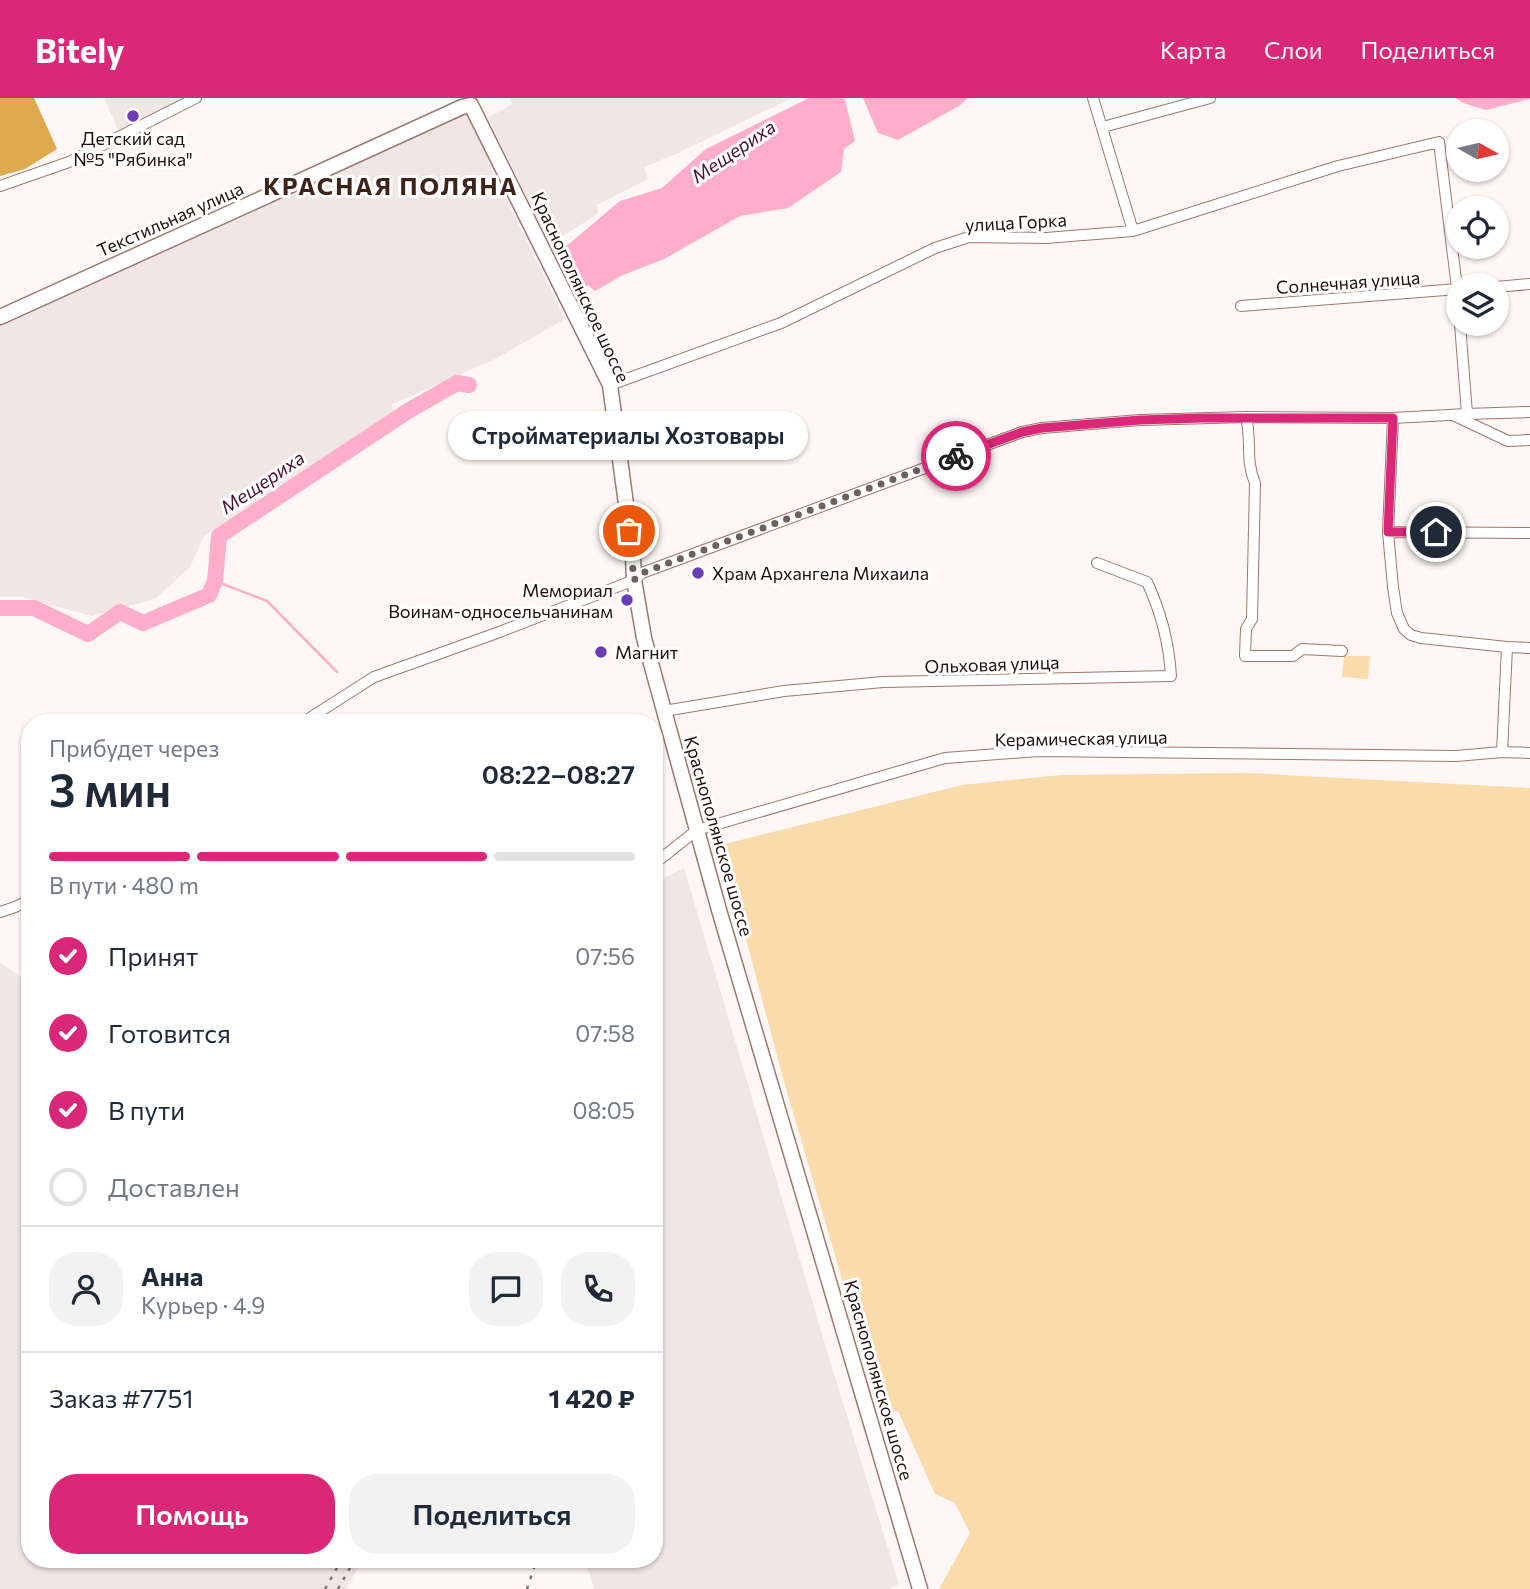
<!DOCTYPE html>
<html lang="ru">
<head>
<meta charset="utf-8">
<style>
	:root { --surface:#fff; --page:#f2f2f3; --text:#1f2937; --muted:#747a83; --line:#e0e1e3; --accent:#db2777 }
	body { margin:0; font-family:Commissioner,sans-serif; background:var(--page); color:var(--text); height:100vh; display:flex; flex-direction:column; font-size:26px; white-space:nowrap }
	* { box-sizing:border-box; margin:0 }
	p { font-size:23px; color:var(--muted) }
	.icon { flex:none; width:38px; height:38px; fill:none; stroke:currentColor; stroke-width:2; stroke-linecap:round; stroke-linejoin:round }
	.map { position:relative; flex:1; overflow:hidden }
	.drawer { position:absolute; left:21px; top:616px; width:642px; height:854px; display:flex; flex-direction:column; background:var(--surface); border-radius:28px; box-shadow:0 2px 5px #0004 }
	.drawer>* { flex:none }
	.needle { width:46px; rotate:98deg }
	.fabs { position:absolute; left:1446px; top:21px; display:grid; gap:14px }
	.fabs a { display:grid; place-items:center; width:63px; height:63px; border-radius:50%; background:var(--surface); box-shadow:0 2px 5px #0004; font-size:35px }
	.pin { position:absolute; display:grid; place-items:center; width:60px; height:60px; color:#fff; margin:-30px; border:4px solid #fff; border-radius:50%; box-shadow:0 2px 7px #0007 }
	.courier { position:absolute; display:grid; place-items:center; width:70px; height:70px; margin:-35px; border:5px solid #db2777; border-radius:50%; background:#fff; color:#222; box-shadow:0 2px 9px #0007 }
	.bubble { position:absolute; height:49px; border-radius:24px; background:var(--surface); box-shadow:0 2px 5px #0004; font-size:23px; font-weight:600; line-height:49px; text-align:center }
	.head em { font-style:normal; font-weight:600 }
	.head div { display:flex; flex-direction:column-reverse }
	.head { display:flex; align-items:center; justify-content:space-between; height:119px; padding:0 28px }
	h1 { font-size:46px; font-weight:600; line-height:52px }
	.bar { display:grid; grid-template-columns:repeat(4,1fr); gap:10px 7px; align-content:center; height:84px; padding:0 28px }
	.bar i { height:9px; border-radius:5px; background:var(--line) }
	.bar .active { background:var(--accent) }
	.bar p { grid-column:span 4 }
	.line { display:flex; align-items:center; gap:18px; padding:0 28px; border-top:2px solid var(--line) }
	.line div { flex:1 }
	.round { display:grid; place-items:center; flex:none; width:74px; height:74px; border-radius:28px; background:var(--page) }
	ol { padding:0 28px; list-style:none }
	li { display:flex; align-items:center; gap:21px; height:77px }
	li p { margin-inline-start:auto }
	li .icon { padding:7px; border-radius:50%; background:var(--accent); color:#fff; stroke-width:4 }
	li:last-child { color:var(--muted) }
	li i { width:38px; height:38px; border:4px solid var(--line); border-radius:50% }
	.button { display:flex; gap:14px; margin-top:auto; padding:14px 28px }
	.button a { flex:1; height:80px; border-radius:28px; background:var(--accent); color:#fff; font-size:28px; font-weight:600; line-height:80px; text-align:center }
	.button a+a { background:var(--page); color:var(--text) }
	header { display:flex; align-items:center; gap:42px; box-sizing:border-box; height:98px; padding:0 35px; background:var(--accent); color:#fff }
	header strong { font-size:33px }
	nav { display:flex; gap:38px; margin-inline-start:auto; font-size:24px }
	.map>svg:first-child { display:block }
</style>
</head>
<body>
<header>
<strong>Bitely</strong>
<nav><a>Карта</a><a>Слои</a><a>Поделиться</a></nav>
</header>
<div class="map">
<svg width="1530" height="1491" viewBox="0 0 1530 1491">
	<rect width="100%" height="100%" fill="#fff7f5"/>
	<path fill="#f0e7e4" d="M104,0H186L120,36Z
		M510,0H792L678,55L644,69L648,81L597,107L598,116L550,146L488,20L512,6Z
		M468,13L474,19L490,68L565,221L497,260L391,307L397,318L352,352L245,412L204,438L190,469L155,501L92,518L22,499H0V220Z
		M684,770L827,1253L899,1486L890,1491H594L585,1461H654V785Z
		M0,864L30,886V1461H363L346,1491H0Z"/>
	<path fill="#fadbac" d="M1344,558H1370L1368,581L1342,579Z
		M1248,675L1530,690V1491H939L970,1435L955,1405L935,1396L898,1313L882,1317L784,984L721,747L962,687L1061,677Z"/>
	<path fill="#dea84d" d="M0,0H34L57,51L25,71L0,78Z"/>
	<path fill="#feaeca" d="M809,0H843L845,2L855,43L844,51L841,74L788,110L740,118L664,161L623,177L595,193L582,182L564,150L620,103L662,90L706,51Z
		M863,0H968L959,8L898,42L878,35Z
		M1455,0H1530V1L1486,12L1463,5Z"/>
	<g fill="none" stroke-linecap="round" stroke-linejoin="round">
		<path stroke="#feaeca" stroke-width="2.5" d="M215,483L267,503L337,574"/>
		<path stroke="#feaeca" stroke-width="16" d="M575,187L600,169
			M0,510H34L88,536L120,514L143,525L209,497L215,483L219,438L408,313L457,285L469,287"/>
		<defs>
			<path id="minor" d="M1093,0L1133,133
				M1103,29L1210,0
				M0,88L69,64L196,0
				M1496,189L1530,186
				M1241,208L1458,191
				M1460,226L1467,316
				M610,287L781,225L935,150L969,139L1046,140L1133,133L1338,68L1439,44L1458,198
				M1455,318L1508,343L1530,342
				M1246,319C1252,342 1245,362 1255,385L1252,521L1246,531L1245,558H1293L1302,551L1342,553
				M1393,320L1388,434L1393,489L1397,515L1404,531L1411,537L1421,540L1507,549L1530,550
				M1388,434L1530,435
				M664,613L784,593L883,584L1171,578C1169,545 1161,514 1147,484L1097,465
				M302,625L374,579L494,536L609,492L634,482L642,475L1022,334L1042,330L1140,322L1246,319L1393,320L1467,316L1530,314
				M1502,654L1507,549
				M654,766L697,732L945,660L1039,653L1456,658L1502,654L1530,655
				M0,814L15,809L30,802"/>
			<path id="secondary" d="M0,219C89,178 178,138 267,98C332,69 397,38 462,9L471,7L610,287L633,458L634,482L644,540L719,812L920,1491"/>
		</defs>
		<use href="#minor" stroke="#9a796f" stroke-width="12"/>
		<use href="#secondary" stroke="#9a796f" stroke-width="17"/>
		<use href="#minor" stroke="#fff" stroke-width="10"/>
		<use href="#secondary" stroke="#fff" stroke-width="14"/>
		<path stroke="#817674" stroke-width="2.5" stroke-dasharray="3.5 7" stroke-linecap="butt" d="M325,1491L342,1461
			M338,1491L355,1461
			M527,1491L537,1461"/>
	</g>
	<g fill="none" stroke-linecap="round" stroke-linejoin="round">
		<path stroke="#6b605e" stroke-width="7" stroke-dasharray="0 12.6" d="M629,433L634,482L642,475L956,358"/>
		<path stroke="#db2777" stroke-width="9" d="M956,358L1022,334L1042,330L1140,322L1203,320H1393L1388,434H1436"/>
	</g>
	<g fill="#6a3db5" stroke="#fff" stroke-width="2.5">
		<circle cx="133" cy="18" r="7"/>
		<circle cx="698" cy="475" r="7"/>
		<circle cx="627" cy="502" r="7"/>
		<circle cx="601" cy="554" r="7"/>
	</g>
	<g text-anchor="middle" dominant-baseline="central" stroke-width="6" stroke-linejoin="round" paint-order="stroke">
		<g font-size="18" fill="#1c0f0c" stroke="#fff" text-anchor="start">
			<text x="133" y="40" text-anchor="middle">Детский сад<tspan x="133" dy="21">№5 "Рябинка"</tspan></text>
			<text x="712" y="475">Храм Архангела Михаила</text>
			<text x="613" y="492" text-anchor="end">Мемориал<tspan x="613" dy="21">Воинам-односельчанинам</tspan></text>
			<text x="615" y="554">Магнит</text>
		</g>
		<g font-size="18" fill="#1c0f0c" stroke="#fff">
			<text transform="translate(170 121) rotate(-24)">Текстильная улица</text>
			<text transform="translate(1016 124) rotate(-3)">улица Горка</text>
			<text transform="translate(1348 184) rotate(-4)">Солнечная улица</text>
			<text transform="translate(581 189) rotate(65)">Краснополянское шоссе</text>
			<text transform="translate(992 566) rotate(-2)">Ольховая улица</text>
			<text transform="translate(1081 640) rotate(-1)">Керамическая улица</text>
			<text transform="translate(719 738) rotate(74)">Краснополянское шоссе</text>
			<text transform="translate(879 1282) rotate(74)">Краснополянское шоссе</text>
		</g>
		<g font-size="19" font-style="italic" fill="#4a0f2a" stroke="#fff">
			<text transform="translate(733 53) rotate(-34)">Мещериха</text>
			<text transform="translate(262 384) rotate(-34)">Мещериха</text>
		</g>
		<g font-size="24" font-weight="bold" letter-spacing="2" fill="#3e231b" stroke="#fff">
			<text x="391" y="87">КРАСНАЯ ПОЛЯНА</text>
		</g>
	</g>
</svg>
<div class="fabs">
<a><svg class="needle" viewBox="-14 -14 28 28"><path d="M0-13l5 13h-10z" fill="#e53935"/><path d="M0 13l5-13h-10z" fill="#747a83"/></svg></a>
<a><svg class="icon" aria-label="locate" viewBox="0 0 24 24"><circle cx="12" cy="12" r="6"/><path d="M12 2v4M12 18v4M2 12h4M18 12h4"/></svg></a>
<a><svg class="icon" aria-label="layers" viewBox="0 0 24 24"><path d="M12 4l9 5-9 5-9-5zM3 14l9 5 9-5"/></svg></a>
</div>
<div class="pin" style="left:629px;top:433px;background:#ea580c"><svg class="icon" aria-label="bag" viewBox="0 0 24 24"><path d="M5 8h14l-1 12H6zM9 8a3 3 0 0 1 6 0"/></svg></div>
<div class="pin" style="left:1436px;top:434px;background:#1f2937"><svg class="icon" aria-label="home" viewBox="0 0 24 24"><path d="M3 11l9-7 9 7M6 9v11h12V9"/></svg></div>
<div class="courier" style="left:956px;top:358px"><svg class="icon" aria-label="bike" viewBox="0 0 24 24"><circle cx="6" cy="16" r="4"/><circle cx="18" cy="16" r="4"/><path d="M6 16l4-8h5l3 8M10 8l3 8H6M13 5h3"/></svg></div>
<div class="bubble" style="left:448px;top:313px;width:360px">Стройматериалы Хозтовары</div>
<section class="drawer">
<div class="head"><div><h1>3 мин</h1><p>Прибудет через</p></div><em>08:22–08:27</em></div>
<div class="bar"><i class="active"></i><i class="active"></i><i class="active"></i><i></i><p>В пути · 480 m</p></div>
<ol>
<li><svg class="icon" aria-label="check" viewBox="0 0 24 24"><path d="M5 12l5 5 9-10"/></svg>Принят<p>07:56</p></li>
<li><svg class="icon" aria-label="check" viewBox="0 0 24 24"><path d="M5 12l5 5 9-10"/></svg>Готовится<p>07:58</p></li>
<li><svg class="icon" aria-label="check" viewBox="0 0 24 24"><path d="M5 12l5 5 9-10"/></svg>В пути<p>08:05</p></li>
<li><i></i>Доставлен</li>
</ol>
<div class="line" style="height:126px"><a class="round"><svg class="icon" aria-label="person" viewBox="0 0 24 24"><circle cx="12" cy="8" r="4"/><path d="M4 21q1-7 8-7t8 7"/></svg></a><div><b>Анна</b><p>Курьер · 4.9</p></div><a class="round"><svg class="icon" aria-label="chat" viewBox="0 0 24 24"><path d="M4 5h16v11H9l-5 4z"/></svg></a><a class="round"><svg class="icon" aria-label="phone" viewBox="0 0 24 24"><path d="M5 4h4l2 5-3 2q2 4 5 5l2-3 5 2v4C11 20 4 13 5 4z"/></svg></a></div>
<div class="line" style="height:91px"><div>Заказ #7751</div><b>1 420 ₽</b></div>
<div class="button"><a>Помощь</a><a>Поделиться</a></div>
</section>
</div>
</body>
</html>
